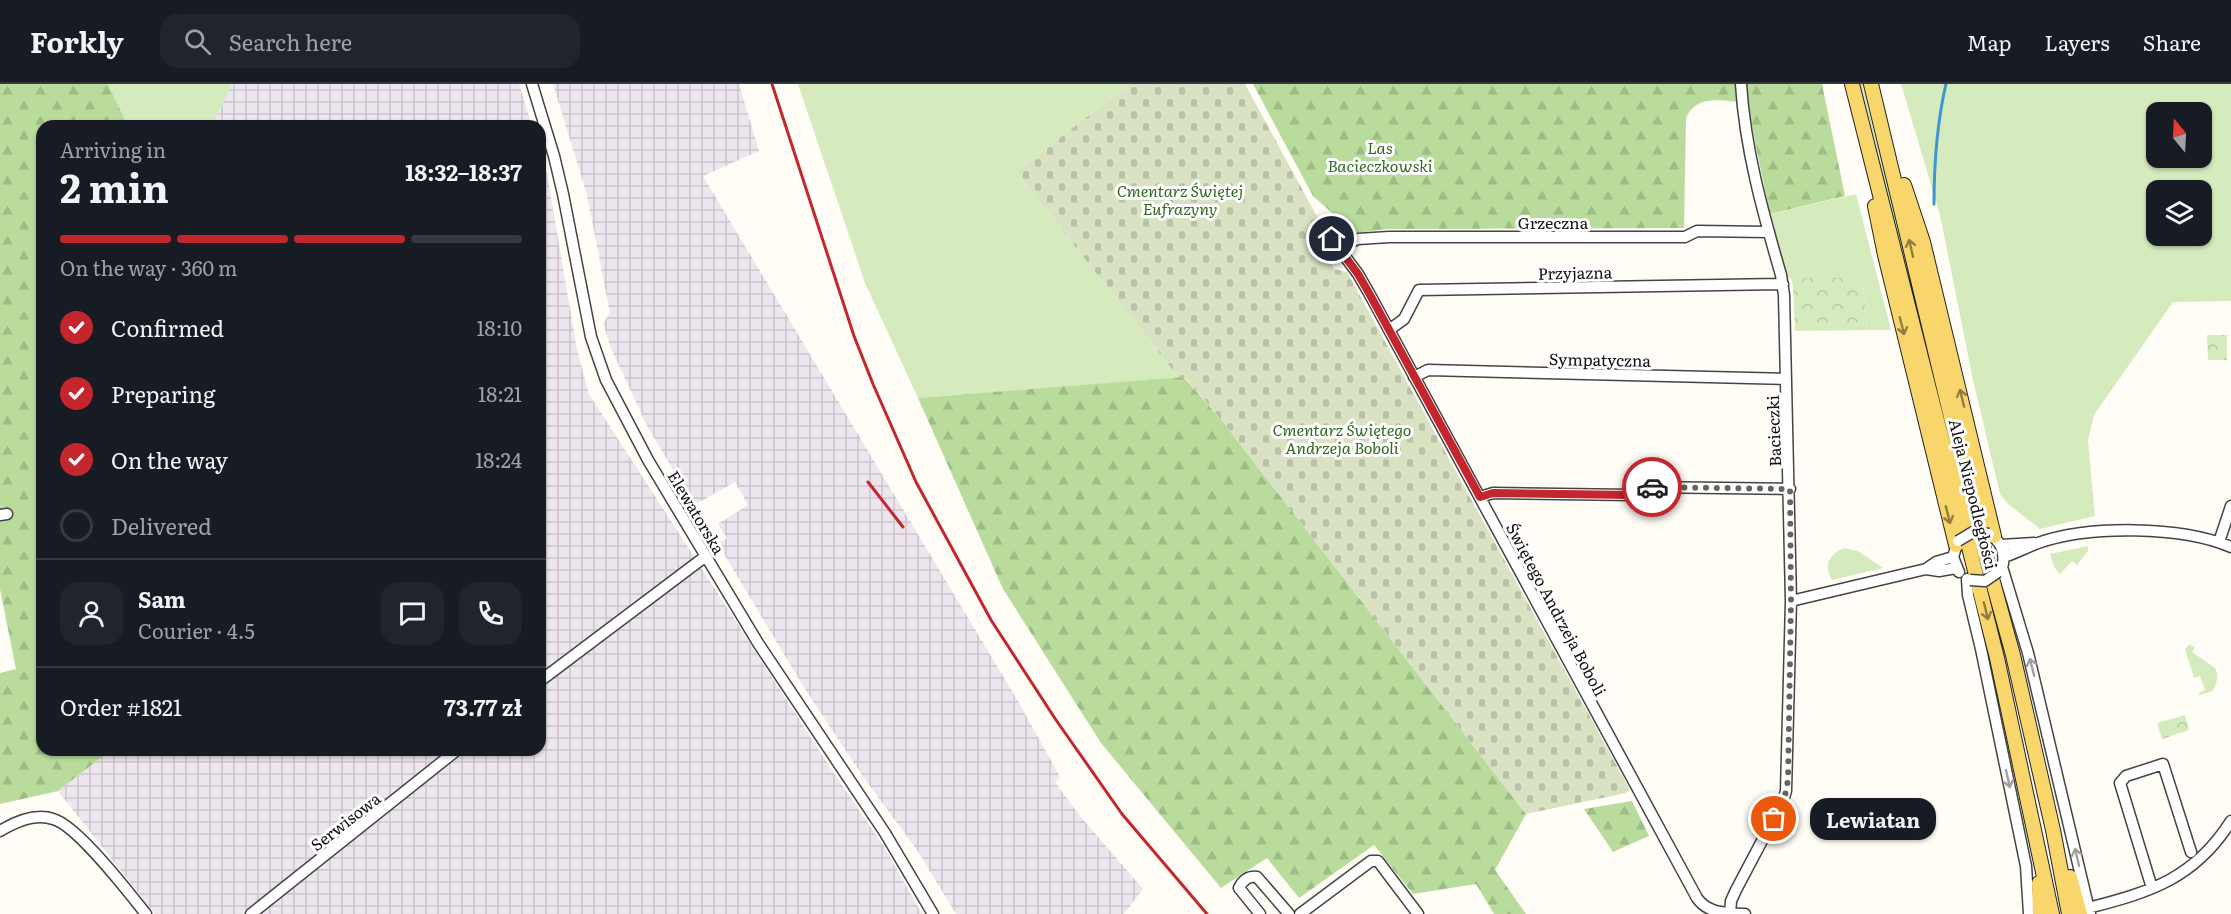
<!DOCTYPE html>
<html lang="en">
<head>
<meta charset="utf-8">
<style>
	:root { --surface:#171b24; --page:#20242c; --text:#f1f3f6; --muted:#9ea1a6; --line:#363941; --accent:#c4262e }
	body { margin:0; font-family:Literata,serif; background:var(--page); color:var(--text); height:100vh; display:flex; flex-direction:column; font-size:22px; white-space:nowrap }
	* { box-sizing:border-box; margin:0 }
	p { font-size:20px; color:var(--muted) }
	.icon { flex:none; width:33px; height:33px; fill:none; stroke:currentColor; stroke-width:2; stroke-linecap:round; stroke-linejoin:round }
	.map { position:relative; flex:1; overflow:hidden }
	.sheet { position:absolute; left:36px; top:36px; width:510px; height:636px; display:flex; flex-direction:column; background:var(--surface); border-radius:18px; box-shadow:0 2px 4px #0004 }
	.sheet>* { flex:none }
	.needle { width:39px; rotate:342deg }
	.buttons { position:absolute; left:2146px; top:18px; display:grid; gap:12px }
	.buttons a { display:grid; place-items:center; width:66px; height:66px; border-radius:12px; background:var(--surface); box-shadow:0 2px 4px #0004; font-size:30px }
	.pin { position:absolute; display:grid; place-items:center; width:51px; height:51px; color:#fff; margin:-26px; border:3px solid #fff; border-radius:50%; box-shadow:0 2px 6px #0007 }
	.courier { position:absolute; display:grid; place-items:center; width:60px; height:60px; margin:-30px; border:4px solid #c4262e; border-radius:50%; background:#fff; color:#222; box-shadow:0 2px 8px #0007 }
	.bubble { position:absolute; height:42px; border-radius:18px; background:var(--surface); box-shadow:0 2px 4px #0004; font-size:20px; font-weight:700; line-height:42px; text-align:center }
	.summary em { font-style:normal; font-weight:700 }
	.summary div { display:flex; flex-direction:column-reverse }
	.summary { display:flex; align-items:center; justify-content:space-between; height:102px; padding:0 24px }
	h1 { font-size:39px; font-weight:700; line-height:45px }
	.bar { display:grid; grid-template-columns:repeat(4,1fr); gap:9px 6px; align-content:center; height:72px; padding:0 24px }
	.bar i { height:8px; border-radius:4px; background:var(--line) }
	.bar .selected { background:var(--accent) }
	.bar p { grid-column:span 4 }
	.line { display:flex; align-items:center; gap:15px; padding:0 24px; border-top:2px solid var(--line) }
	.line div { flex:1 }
	.round { display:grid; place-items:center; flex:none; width:63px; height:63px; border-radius:18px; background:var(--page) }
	ol { padding:0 24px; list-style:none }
	li { display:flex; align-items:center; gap:18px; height:66px }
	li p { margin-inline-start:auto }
	li .icon { padding:6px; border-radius:50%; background:var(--accent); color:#fff; stroke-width:4 }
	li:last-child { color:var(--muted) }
	li i { width:33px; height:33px; border:3px solid var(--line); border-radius:50% }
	header { display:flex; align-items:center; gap:36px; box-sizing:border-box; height:84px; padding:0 30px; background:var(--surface); border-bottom:2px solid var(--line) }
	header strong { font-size:28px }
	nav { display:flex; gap:33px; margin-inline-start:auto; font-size:21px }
	.search { width:420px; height:54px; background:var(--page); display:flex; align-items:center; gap:15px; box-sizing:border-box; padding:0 21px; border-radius:18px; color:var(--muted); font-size:22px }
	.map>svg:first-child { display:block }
</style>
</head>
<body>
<header>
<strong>Forkly</strong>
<div class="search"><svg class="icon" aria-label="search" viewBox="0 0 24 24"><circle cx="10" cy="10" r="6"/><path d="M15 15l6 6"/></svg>Search here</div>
<nav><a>Map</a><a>Layers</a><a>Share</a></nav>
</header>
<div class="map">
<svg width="2231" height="830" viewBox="0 0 2231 830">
	<defs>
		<pattern id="industrial-grid" width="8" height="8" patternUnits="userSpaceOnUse" patternTransform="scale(1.5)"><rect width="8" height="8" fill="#eee6ef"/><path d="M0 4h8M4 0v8" fill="none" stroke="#cbc4cc"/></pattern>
		<pattern id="forest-firs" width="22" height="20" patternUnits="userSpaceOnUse" patternTransform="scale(1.5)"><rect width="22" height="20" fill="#b9dc9c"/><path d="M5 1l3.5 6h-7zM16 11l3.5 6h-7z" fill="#9ebc85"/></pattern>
		<pattern id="cemetery-stones" width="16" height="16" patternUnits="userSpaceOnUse" patternTransform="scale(1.5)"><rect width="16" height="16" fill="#d9e3c4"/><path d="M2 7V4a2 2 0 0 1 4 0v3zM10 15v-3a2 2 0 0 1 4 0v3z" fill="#b9c2a7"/></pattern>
		<pattern id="park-crowns" width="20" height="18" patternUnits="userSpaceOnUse" patternTransform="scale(1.5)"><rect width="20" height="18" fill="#d5ebbd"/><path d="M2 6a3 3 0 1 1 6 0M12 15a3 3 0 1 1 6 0" fill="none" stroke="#b6c8a1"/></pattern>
	</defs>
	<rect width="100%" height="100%" fill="#fffdf5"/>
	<path fill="url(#industrial-grid)" d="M232,0H519L532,42H212Z
		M553,0H739L759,67L703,92L1018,617L1060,693L1055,698L1080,732L1143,805L1124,830H956L917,766L864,694L803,602L718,460L727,454L718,440L748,421L735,398L694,421L647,342L611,264L603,239L610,229L587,111Z
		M540,67L547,90L577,266L589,310L833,688L883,761L922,830H155L58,707L111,666H540Z"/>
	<path fill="#d5ebbd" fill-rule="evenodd" d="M108,0H232L212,42H128Z
		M798,0H1129L1016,88L1179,294L918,314L865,199Z
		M1859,0H1863L1872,33L1954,362L1967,432Z
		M1901,0H2231V217L2173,218L2094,331L2088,356L2095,432L2040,445L2008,420L2000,410L1973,296L1940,131ZM2157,28H2202V74H2157ZM2157,106H2202V152H2157Z
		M1856,110L1891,246H1867L1863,200L1857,194H1786L1770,130Z
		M2088,462V467L2077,481L2072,477L2060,490L2054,483L2050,470Z
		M1844,464L1858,467L1883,484L1832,496C1823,482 1829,470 1844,464Z
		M2190,560L2195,564L2192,568L2215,584C2219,592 2217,599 2213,607L2199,611V609L2205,606L2200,592L2194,594L2185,565Z"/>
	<path fill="url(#forest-firs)" d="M0,0H108L128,42H42V666H111L58,707L0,720V589L16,585L0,505Z
		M1253,0H1822L1845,112L1770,130L1747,19C1725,17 1697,9 1686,34L1684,144L1388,145L1355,149L1313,112Z
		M1184,293L1223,338L1526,730L1495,786L1526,830H1494L1476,800L1413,810L1374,761L1299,814L1267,774L1221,804L1101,659L1003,505L918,314Z
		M1632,717L1649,752L1613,768L1584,725Z"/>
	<path fill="url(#cemetery-stones)" d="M1129,0H1245L1327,151L1325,165L1334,185L1347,188L1630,706L1626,709L1526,730L1223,338L1185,293L1179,294L1016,88Z"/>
	<path fill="url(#park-crowns)" d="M1791,194H1857L1863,200L1867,246L1795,247L1793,202Z
		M2207,251H2227V276H2208Z
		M2185,631L2189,646L2162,655L2157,639Z"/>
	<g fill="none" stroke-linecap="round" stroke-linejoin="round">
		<path stroke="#3f96cf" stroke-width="3" d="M1934,120C1934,80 1937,39 1946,0"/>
		<defs>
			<path id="minor" d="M532,0L554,72L563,110L591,253L606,296L648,376L758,559L885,749L933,830
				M1332,155L1358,190L1369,209L1697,814C1708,830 1727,829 1745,830
				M1338,164L1358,155L1389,153H1685L1697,147L1769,148
				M1389,246L1404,235L1419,206L1783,200
				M1414,293L1428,286L1786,295
				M1480,413L1493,409L1632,411L1643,403L1790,405
				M0,431L7,430
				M1989,450C2001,457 2005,467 2003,480
				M1958,457L1953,473L1959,488
				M2219,458L2231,422
				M2001,461L2034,459
				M2004,473C2016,469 2027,463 2038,459C2090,441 2181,442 2231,463
				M2002,483L2028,569L2090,830
				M1926,485L1936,478L1953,473
				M1967,495L1968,511L1981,565L2026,782L2029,830
				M1791,517L1926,485L1939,487L1956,484
				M540,597L706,472
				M0,747C15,738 35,729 53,735C77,741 129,809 146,830
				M2152,804L2120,699L2126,692L2163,680L2191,768
				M2088,824C2151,808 2195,794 2231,737
				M251,830L457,666
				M1260,830L1239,804C1243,796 1248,792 1257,793L1289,830
				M1300,830L1371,777H1378L1418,830
				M1730,830L1731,817L1736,806L1783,717L1786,707L1791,517L1784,211L1781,191C1763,129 1745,65 1741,0"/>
			<path id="major" d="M1852,0L1997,574L2052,830
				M1871,0L1973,425L2013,571L2053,746L2069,830
				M1904,101L1923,158L1994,452
				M1875,122L1885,171L1956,461
				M2070,793L2080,830
				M2039,799L2040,830"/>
		</defs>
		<use href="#minor" stroke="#444" stroke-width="13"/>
		<use href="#major" stroke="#222" stroke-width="16"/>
		<use href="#minor" stroke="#fff" stroke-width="10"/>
		<use href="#major" stroke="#f9d66b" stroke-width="14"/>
		<path stroke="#c4262e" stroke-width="3" d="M772,0L854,252L873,300L916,398L991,536L1056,636L1122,730L1207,830
			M868,398L903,443"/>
		<defs>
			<path id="minor-bridge" d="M1958,457L1973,448L1989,450
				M1970,496L1985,497L1998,488"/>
		</defs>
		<use href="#minor-bridge" stroke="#444" stroke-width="13" stroke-linecap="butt"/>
		<use href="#minor-bridge" stroke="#fff" stroke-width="10"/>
	</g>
	<defs><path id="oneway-shaft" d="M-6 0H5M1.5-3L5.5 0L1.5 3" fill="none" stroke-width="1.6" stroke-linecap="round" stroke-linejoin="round" transform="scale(1.5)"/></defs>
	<g stroke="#917d42">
		<use href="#oneway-shaft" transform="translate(1911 164) rotate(-103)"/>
		<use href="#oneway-shaft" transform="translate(1902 242) rotate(76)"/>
		<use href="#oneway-shaft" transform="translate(1962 314) rotate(-104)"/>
		<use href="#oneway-shaft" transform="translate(1948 431) rotate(76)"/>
		<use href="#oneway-shaft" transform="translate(1986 527) rotate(76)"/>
	</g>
	<g stroke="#a0a0a0">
		<use href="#oneway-shaft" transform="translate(2032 583) rotate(-104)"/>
		<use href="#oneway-shaft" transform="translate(2008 695) rotate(77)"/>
		<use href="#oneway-shaft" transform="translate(2077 773) rotate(-103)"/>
	</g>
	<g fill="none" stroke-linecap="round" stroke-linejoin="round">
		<path stroke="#646461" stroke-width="6" stroke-dasharray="0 10.8" d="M1652,403L1790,405L1791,517L1788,696L1784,717L1774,735"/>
		<path stroke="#c4262e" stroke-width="8" d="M1332,155L1358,190L1369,209L1480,413L1493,409L1632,411L1643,403H1652"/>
	</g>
	<g text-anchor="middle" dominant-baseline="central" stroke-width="6" stroke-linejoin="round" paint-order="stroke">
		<g font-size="16" font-style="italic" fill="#2f6b1f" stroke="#fff">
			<text x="1380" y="63">Las<tspan x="1380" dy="18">Bacieczkowski</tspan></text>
			<text x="1180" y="106">Cmentarz Świętej<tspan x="1180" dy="18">Eufrazyny</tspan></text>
			<text x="1342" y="345">Cmentarz Świętego<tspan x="1342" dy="18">Andrzeja Boboli</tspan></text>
		</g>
		<g font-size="16" fill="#111" stroke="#fff">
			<text x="1553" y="138">Grzeczna</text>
			<text transform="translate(1575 188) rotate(-1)">Przyjazna</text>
			<text transform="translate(1600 275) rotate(1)">Sympatyczna</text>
			<text transform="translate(1773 347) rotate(-92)">Bacieczki</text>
			<text transform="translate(1974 410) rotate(76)">Aleja Niepodległości</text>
			<text transform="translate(697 428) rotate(59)">Elewatorska</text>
			<text transform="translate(1557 525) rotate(62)">Świętego Andrzeja Boboli</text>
			<text transform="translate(345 737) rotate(-38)">Serwisowa</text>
		</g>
	</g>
</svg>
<div class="buttons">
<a><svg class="needle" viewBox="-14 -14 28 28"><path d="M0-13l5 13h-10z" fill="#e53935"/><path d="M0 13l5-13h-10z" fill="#9ea1a6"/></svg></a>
<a><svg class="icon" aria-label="layers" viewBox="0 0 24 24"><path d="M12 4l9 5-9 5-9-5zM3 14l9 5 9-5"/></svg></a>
</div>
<div class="pin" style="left:1774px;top:735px;background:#ea580c"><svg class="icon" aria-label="bag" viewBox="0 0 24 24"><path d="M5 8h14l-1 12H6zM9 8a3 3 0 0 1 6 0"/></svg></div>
<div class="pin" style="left:1332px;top:155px;background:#1f2937"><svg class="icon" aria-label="home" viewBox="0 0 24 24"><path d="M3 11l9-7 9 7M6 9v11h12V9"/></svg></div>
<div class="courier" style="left:1652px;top:403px"><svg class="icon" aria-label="car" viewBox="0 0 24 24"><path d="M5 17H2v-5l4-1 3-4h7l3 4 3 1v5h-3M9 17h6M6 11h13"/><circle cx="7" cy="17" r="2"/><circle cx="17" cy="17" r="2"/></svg></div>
<div class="bubble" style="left:1810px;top:714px;width:126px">Lewiatan</div>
<section class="sheet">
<div class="summary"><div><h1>2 min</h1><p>Arriving in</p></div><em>18:32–18:37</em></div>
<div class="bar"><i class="selected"></i><i class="selected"></i><i class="selected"></i><i></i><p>On the way · 360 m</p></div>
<ol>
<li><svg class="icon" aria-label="check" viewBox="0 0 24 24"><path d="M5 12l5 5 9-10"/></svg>Confirmed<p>18:10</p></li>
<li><svg class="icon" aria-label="check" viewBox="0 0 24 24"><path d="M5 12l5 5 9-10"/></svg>Preparing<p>18:21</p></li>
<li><svg class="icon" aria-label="check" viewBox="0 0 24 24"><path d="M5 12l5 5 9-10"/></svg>On the way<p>18:24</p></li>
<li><i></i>Delivered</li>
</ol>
<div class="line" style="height:108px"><a class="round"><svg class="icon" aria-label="person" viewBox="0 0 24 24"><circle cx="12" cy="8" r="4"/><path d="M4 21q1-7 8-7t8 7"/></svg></a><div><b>Sam</b><p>Courier · 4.5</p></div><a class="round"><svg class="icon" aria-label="chat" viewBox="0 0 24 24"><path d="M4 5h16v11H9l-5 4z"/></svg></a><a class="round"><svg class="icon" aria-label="phone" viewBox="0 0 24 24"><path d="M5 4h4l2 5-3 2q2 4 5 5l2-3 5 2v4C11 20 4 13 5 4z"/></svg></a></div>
<div class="line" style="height:78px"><div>Order #1821</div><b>73.77 zł</b></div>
</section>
</div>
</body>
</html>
